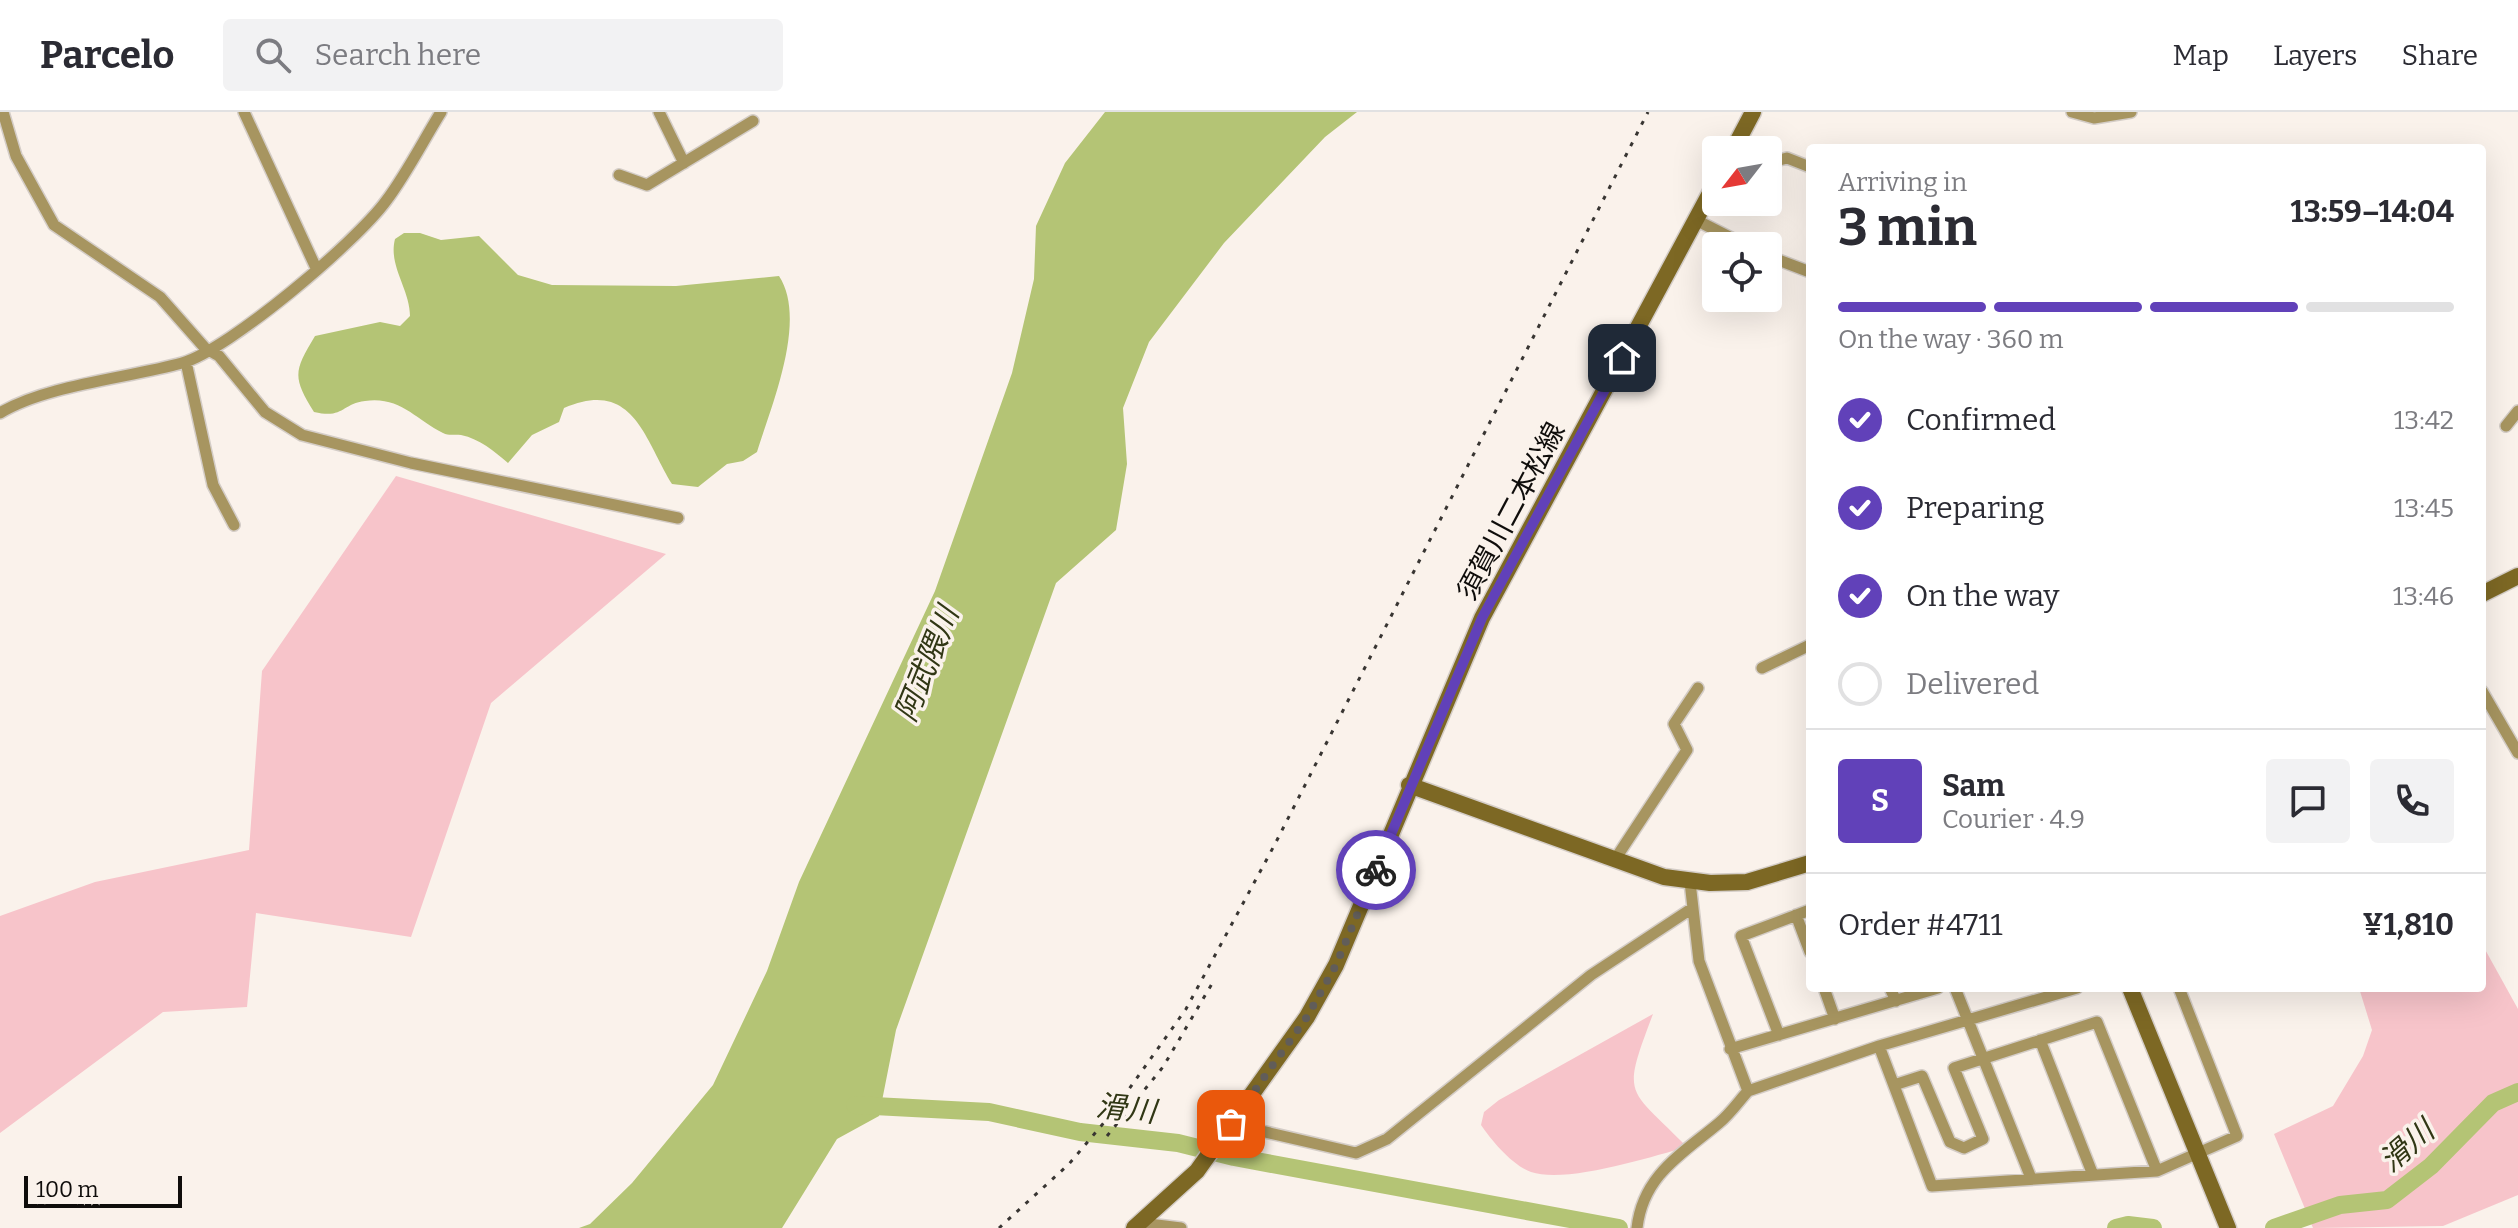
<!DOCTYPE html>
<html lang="en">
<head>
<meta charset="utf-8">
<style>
	:root { --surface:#fff; --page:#f2f2f3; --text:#2b2b33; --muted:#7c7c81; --line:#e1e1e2; --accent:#6141b9 }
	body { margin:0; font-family:Bitter,"Noto Sans JP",serif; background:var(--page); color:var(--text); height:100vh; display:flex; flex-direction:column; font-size:30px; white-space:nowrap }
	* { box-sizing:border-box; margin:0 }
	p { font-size:26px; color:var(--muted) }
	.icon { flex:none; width:44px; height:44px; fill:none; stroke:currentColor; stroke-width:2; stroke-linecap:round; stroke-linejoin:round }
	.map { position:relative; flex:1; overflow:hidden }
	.drawer { position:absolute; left:1806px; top:32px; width:680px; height:848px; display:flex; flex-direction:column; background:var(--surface); border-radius:8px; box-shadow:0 8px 32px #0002 }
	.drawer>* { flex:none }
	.needle { width:52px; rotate:239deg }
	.tools { position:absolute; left:1702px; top:24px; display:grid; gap:16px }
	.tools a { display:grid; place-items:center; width:80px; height:80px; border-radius:8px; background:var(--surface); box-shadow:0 8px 32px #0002; font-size:40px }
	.scale { position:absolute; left:24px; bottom:20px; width:158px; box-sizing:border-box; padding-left:8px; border:4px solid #0f0d0b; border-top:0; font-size:22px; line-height:28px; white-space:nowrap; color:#0f0d0b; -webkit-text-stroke:6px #faf2eb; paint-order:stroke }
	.pin { position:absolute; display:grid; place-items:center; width:68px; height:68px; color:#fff; margin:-34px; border-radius:16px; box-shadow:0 4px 12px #0006 }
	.courier { position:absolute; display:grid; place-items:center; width:80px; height:80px; margin:-40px; border:6px solid #6141b9; border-radius:50%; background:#fff; color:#222; box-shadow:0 2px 10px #0007 }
	.summary em { font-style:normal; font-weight:700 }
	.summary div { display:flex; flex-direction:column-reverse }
	.summary { display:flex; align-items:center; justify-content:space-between; height:136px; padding:0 32px }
	h1 { font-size:52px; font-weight:700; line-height:60px }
	.bar { display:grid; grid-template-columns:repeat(4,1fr); gap:12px 8px; align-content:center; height:96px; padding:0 32px }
	.bar i { height:10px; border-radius:6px; background:var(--line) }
	.bar .current { background:var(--accent) }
	.bar p { grid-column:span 4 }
	.line { display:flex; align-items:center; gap:20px; padding:0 32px; border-top:2px solid var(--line) }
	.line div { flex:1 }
	.round { display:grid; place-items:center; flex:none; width:84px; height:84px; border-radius:8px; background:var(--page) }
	ol { padding:0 32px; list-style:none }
	li { display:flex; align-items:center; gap:24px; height:88px }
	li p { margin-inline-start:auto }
	li .icon { padding:8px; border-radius:50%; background:var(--accent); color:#fff; stroke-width:4 }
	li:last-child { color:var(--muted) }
	li i { width:44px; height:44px; border:4px solid var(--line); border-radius:50% }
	header { display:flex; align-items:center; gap:48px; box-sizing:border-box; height:112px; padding:0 40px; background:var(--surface); border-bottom:2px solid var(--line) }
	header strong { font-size:38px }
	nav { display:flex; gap:44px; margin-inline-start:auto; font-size:28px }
	.search { width:560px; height:72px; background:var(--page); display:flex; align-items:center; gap:20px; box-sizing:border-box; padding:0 28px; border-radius:8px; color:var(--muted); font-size:30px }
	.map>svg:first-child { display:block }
</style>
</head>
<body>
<header>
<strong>Parcelo</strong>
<div class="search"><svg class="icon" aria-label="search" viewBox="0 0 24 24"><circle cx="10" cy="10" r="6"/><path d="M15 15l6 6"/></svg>Search here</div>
<nav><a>Map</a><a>Layers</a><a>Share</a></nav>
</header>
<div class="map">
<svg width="2518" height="1116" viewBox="0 0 2518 1116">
	<rect width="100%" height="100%" fill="#faf2eb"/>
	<path fill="#f7c4ca" d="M396,364L666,442L491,591L411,825L256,801L247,895L163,900L0,1021V804L95,770L249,738L262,559Z
		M2482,832L2518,897V1083L2443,1114L2313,1116L2274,1022L2333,994L2363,944L2372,918L2359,876H2482Z
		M1653,902C1621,987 1627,974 1687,1035C1650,1045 1566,1072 1531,1060C1512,1053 1492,1029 1481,1013L1484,1000L1499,988Z"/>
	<path fill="#b4c475" d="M1105,0H1357L1325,25L1224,131L1149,230L1123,296L1127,352L1116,418L1056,471L896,918L879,1004L837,1027L782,1116H579L590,1112L632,1071L713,973L767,859L799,770L935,479L1012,261L1034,167L1036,114L1065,51Z
		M404,121H420L441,128L479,124L518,163L552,173L676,174L779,164C808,208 771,294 757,340L743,349L727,352L698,375L672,372C644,326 633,266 564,296L559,310L532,323L508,351C494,339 480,327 461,323C454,322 449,324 443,321C415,307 400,284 365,289C341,292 344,307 314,300C292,265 294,259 315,224L380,210L400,214L410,204C410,177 388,154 395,127Z"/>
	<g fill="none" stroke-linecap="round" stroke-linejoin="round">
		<path stroke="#b4c475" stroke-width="18" d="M855,993L989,1000L1080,1020L1178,1031L1234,1045L1619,1116
			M2116,1116L2128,1113L2153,1116
			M2274,1116L2340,1093L2387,1088L2431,1054L2493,991L2518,980"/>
		<defs>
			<path id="street" d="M3,0L16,44L54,113L160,185L205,236L219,244L265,300L302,323L411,351L678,406
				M244,0L316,156
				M659,0L684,51
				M2072,0L2094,6L2131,0
				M1768,51L1787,46L1810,55
				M619,63L647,73L753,9
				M1696,108L1747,134
				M1768,144L1810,160
				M186,250L213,373L234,413
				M0,301C46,273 128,266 182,251C230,237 356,130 386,89C407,61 423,29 441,0
				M2506,314L2518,299
				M1762,556L1810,533
				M2482,579L2518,641
				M1614,749L1687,638L1674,612L1698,576
				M1690,770L1699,849L1748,979L1879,934L2077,876
				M1796,803L1810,840
				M1824,876L1835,907
				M1890,876L1896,889
				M1955,876L2031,1066
				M1779,923L1741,824L1810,798
				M2040,928L2093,1063
				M1879,934L1932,1074L2157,1059L2237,1024L2179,876
				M1730,937L1938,876
				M1894,973L1922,964L1950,1030L1964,1036L1983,1027L1954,956L2097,910L2157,1059
				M1231,1012L1356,1041L1387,1027L1591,863L1691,797
				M1141,1111L1181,1116
				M1637,1116C1643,1063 1682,1042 1719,1011C1730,1002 1739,989 1748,979"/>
			<path id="secondary" d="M1733,38L1753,0
				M2482,482L2518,464
				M1409,673L1664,765L1710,771L1747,770L1810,751
				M2130,876L2228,1116
				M1134,1116L1197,1059L1307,905L1336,853L1482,506L1716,70"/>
		</defs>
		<use href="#street" stroke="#d4cdc7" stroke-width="14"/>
		<use href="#secondary" stroke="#d4cdc7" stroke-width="19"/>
		<use href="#street" stroke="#a79560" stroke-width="11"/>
		<use href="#secondary" stroke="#7d6824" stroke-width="16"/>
		<path stroke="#383532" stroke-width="3" stroke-dasharray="4 8" stroke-linecap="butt" d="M1107,1024L1163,955L1213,870
			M999,1116L1069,1052L1112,1001L1186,897L1275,732L1648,0"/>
	</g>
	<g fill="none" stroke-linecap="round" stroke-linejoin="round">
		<path stroke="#615d59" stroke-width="8" stroke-dasharray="0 14.4" d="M1231,1012L1307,905L1336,853L1376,758"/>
		<path stroke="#6141b9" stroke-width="10" d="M1376,758L1482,506L1622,246"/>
	</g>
	<g text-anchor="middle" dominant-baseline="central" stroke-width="7" stroke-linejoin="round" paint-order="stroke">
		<g font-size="28" fill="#0f0d0b" stroke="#faf2eb">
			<text transform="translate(1511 399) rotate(-62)">須賀川二本松線</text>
		</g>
		<g font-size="30" font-style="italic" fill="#313715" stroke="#faf2eb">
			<text transform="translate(927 552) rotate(-68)">阿武隈川</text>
			<text transform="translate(1126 997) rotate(6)">滑川</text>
			<text transform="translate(2407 1034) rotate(-41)">滑川</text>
		</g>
	</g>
</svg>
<div class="tools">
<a><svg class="needle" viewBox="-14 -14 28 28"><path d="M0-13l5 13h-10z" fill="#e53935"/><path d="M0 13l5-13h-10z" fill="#7c7c81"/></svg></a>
<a><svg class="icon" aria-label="locate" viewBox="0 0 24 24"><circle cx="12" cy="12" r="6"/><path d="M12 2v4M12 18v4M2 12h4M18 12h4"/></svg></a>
</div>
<div class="scale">100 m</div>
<div class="pin" style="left:1231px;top:1012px;background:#ea580c"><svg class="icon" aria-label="bag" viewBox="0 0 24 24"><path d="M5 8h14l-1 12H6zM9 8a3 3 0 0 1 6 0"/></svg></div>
<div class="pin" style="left:1622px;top:246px;background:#1f2937"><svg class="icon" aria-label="home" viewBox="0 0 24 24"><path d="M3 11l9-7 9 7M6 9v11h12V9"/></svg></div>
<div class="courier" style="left:1376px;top:758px"><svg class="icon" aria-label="bike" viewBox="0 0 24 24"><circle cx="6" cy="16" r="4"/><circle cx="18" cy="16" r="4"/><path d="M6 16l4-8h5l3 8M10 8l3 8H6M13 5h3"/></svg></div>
<section class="drawer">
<div class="summary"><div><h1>3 min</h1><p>Arriving in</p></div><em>13:59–14:04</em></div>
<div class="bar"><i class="current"></i><i class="current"></i><i class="current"></i><i></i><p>On the way · 360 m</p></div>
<ol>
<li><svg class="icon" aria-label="check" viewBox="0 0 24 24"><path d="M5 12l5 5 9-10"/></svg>Confirmed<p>13:42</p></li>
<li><svg class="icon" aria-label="check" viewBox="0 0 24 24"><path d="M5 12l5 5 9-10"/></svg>Preparing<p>13:45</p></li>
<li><svg class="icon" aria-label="check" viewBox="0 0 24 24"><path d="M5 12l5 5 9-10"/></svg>On the way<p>13:46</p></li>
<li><i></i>Delivered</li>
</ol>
<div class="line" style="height:144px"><b class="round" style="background:var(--accent);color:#fff">S</b><div><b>Sam</b><p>Courier · 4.9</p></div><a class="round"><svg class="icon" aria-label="chat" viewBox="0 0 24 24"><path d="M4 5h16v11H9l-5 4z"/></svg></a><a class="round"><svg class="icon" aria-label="phone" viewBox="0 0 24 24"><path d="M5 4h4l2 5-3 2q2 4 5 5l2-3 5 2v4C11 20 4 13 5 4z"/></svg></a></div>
<div class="line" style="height:104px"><div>Order #4711</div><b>¥1,810</b></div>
</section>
</div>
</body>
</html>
